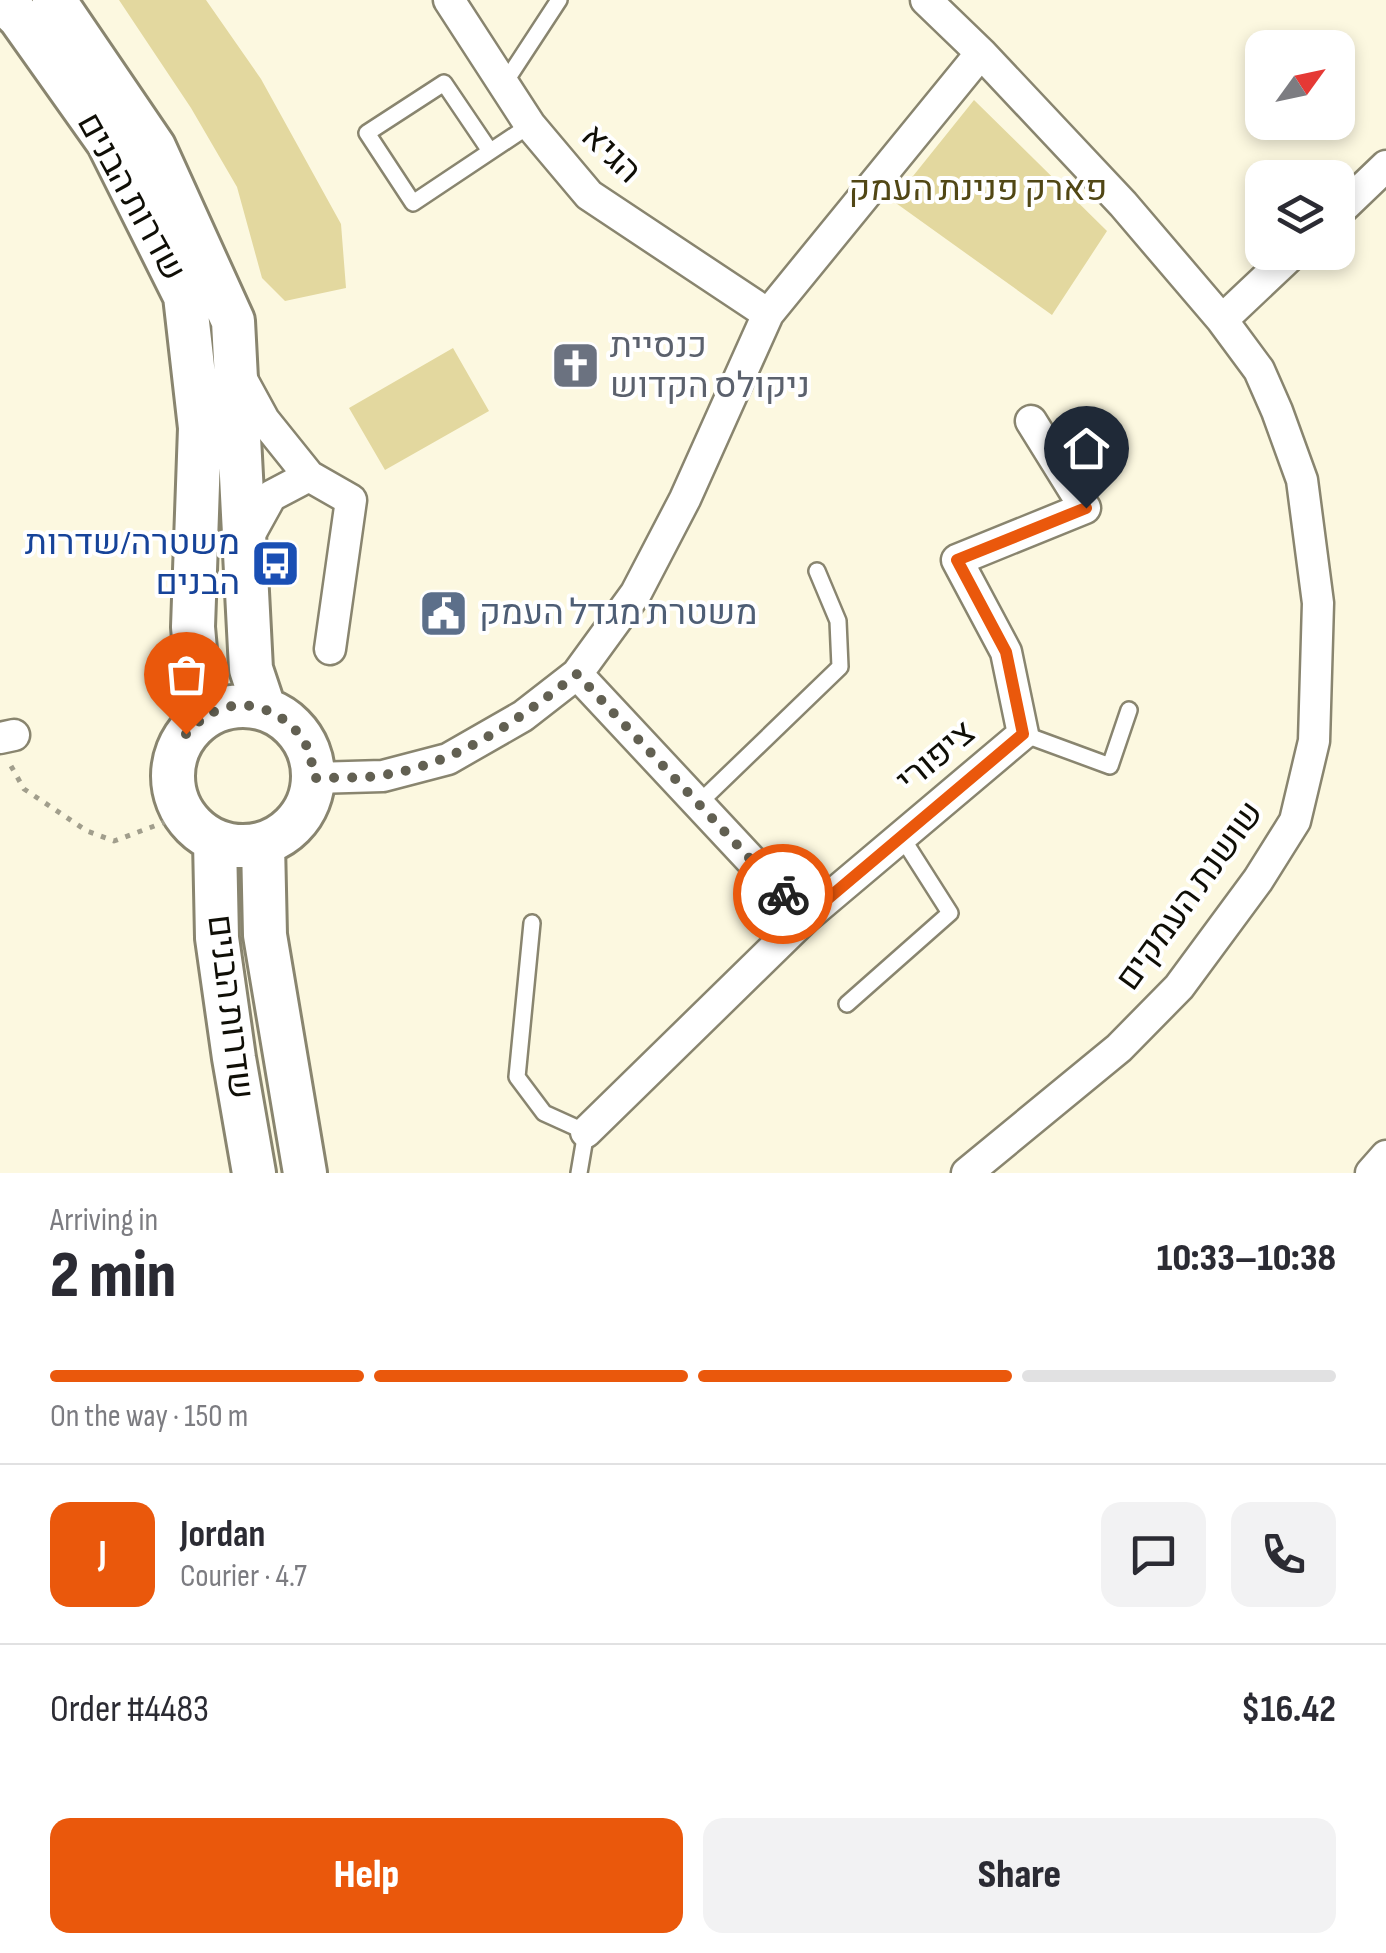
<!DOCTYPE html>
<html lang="en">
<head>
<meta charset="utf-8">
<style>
	:root { --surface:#fff; --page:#f2f2f3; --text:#2b2b33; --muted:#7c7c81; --line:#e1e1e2; --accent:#ea580c }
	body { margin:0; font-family:"Sofia Sans Condensed",Heebo,sans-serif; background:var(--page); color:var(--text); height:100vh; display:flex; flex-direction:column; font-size:38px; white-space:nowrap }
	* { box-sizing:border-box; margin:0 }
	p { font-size:32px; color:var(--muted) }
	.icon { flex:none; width:55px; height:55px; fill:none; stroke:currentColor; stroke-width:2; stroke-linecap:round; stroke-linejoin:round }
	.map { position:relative; height:1173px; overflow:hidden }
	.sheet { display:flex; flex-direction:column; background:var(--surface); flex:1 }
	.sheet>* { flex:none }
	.needle { width:65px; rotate:57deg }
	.buttons { position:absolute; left:1245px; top:30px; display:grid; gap:20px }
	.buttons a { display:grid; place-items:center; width:110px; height:110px; border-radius:20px; background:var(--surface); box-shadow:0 5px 15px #0003; font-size:50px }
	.pin { position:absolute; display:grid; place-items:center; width:85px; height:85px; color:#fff; margin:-102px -42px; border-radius:50% 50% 50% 0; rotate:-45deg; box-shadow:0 0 10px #0007 }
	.pin .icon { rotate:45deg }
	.courier { position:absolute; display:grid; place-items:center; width:100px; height:100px; margin:-50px; border:8px solid #ea580c; border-radius:50%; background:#fff; color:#222; box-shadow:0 2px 12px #0007 }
	.overview em { font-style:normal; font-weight:800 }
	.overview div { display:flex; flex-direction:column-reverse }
	.overview { display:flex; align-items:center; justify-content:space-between; height:170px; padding:0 50px }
	h1 { font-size:65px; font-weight:800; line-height:75px }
	.bar { display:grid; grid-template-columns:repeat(4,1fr); gap:15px 10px; align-content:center; height:120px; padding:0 50px }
	.bar i { height:12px; border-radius:8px; background:var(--line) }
	.bar .selected { background:var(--accent) }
	.bar p { grid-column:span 4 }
	.line { display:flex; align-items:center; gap:25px; padding:0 50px; border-top:2px solid var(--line) }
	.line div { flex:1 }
	.round { display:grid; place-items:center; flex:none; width:105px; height:105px; border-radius:20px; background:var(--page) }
	.action { display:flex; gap:20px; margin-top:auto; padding:20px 50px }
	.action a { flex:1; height:115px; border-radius:20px; background:var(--accent); color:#fff; font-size:40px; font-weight:800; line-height:115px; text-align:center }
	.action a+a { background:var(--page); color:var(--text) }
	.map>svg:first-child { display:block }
</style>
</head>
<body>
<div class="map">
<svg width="1386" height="1173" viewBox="0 0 1386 1173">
	<rect width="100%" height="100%" fill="#fcf8e0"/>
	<path fill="#e3d89f" d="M119,0H206L261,79L341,224L346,288L285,301L262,278L237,187L191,108Z
		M974,100L1107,231L1052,315L893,201Z
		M453,348L489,411L385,470L349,408Z"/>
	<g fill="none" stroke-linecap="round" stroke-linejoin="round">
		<defs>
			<path id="lane" d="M504,84L559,0
				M490,151L444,83L367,133L413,203L530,125
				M1023,734L1110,766L1129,710
				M699,803L840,667L838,621L817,571
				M532,923L517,1077L544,1113L586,1132L579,1173
				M847,1004L950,913L901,836"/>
			<path id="street" d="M449,0L530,125L589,195L768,314
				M926,0L981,53L1123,204L1222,320L1259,370L1277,411L1302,480L1318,603L1314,741L1295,821L1258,880L1179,987L1119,1048L967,1173
				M1338,212L1386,166
				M1222,320L1294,252
				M240,376L264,420L309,476
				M245,543L271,496L309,476L351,500L330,649
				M577,674L805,918
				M0,738L14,735
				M314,778L383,776L448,759L523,716L577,674L636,593L685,499L768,314L981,53
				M586,1132L805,918L1023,734L1006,652L957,560L1085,508L1031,421
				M1371,1173L1386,1156"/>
			<path id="secondary" d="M2,0L20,18L108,142L185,296L200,428L193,627L201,718
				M54,0L154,147L233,321L251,669L264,708
				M173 776a70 70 0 1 1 140 0a70 70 0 1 1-140 0Z
				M215,841L217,938L234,1058L254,1173
				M263,844L265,935L305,1173"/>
		</defs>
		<use href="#lane" stroke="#89856f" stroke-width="20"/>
		<use href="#street" stroke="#89856f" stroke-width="35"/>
		<use href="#secondary" stroke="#89856f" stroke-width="48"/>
		<path stroke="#a19e8c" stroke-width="5" stroke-dasharray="5 8" stroke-linecap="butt" d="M11,766L24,789L87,831L114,841L184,815"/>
		<use href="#lane" stroke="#fff" stroke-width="15"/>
		<use href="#street" stroke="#fff" stroke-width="30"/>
		<use href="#secondary" stroke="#fff" stroke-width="42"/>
	</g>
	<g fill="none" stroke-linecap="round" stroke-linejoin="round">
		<path stroke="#626052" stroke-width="10" stroke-dasharray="0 18" d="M186,734C196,724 205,715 218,710C254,695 297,718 310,754C312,761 312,770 314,778C337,777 362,779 384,775C460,763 518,720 577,674L783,894"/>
		<path stroke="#ea580c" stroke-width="12" d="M783,894L805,918L1023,734L1006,652L957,560L1086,508"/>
	</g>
	<defs>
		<symbol id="church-square" viewBox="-11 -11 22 22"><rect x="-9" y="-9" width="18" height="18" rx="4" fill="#6b7280" stroke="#fff"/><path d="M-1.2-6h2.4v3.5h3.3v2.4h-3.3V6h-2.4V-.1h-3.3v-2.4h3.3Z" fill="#fff"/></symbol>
		<symbol id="bus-square" viewBox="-11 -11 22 22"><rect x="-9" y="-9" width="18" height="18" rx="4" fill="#1a4fb4" stroke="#fff"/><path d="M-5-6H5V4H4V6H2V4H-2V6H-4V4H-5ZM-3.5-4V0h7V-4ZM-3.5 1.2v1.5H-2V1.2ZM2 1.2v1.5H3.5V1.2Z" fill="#fff"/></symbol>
		<symbol id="civic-square" viewBox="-11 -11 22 22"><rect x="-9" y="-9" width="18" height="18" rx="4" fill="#5c6f8a" stroke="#fff"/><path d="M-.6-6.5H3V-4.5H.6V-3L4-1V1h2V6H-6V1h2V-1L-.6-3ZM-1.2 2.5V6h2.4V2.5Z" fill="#fff"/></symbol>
	</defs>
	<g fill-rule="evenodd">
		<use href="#church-square" x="548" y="338" width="55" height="55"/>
		<use href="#bus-square" x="248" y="536" width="55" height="55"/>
		<use href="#civic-square" x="416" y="586" width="55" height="55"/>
	</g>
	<g text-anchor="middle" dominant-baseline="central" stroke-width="8" stroke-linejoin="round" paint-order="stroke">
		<g font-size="35" fill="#0f0e06" stroke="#fff">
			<text transform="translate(611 154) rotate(44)">הגיא</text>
			<text transform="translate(131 197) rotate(61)">שדרות הבנים</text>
			<text transform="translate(936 757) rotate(-40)">ציפורי</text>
			<text transform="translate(1190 896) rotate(-54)">שושנת העמקים</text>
			<text transform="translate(230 1007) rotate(83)">שדרות הבנים</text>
		</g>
		<g font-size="35" fill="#514715" stroke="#fff">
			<text x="978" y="189">פארק פנינת העמק</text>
		</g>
		<g font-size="35" fill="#5b616d" stroke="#fff" text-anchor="start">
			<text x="610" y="346">כנסיית<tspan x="610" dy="40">ניקולס הקדוש</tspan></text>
		</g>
		<g font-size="35" fill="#164399" stroke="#fff" text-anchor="end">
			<text x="240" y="543">משטרה/שדרות<tspan x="240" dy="40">הבנים</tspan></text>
		</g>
		<g font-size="35" fill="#4e5e75" stroke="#fff" text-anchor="start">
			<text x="479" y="613">משטרת מגדל העמק</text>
		</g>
	</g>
</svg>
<div class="buttons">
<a><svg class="needle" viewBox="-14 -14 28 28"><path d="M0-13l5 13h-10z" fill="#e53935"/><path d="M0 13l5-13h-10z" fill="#7c7c81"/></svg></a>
<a><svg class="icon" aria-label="layers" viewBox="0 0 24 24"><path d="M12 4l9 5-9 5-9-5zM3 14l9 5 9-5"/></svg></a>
</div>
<div class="pin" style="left:186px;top:734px;background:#ea580c"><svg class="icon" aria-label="bag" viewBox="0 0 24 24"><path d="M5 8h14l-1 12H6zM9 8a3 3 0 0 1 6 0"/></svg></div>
<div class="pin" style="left:1086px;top:508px;background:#1f2937"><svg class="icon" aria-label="home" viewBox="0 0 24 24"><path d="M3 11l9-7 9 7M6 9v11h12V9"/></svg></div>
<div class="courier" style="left:783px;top:894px"><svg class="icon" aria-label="bike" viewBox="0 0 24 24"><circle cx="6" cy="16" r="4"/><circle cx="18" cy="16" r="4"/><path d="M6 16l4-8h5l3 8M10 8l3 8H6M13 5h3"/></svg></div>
</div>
<section class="sheet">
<div class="overview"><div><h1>2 min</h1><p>Arriving in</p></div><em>10:33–10:38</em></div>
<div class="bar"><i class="selected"></i><i class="selected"></i><i class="selected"></i><i></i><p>On the way · 150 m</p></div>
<div class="line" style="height:180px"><b class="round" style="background:var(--accent);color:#fff">J</b><div><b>Jordan</b><p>Courier · 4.7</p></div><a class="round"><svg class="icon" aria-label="chat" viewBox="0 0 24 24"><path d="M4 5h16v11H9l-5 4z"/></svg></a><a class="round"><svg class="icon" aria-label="phone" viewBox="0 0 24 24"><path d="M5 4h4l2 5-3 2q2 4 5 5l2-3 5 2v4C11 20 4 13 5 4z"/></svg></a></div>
<div class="line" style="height:130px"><div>Order #4483</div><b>$16.42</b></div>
<div class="action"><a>Help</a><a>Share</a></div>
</section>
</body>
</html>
